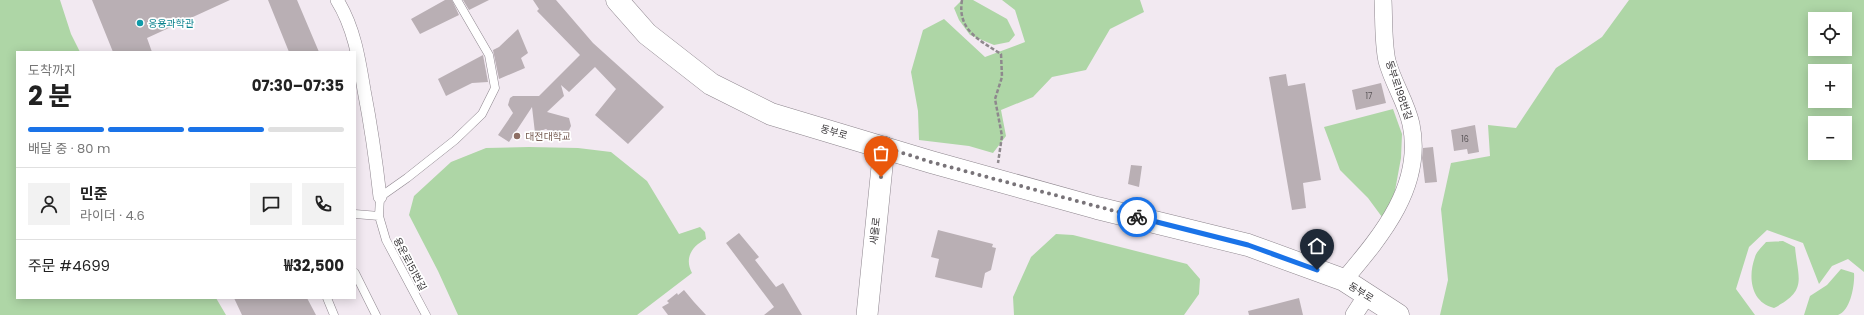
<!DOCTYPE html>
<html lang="ko">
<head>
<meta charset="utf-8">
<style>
	:root { --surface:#fff; --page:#f2f2f2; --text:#222; --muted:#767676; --line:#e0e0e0; --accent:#1a73e8 }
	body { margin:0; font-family:Poppins,"Noto Sans KR",sans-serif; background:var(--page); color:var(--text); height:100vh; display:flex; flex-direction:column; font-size:15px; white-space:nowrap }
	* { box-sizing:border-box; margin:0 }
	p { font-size:13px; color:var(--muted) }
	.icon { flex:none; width:22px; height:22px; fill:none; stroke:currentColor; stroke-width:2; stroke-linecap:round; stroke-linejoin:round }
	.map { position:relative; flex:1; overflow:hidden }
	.drawer { position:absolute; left:16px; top:51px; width:340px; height:248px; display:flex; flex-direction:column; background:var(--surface); border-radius:0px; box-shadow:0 2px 10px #0003 }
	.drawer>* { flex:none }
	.tools { position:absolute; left:1808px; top:12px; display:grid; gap:8px }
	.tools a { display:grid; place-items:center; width:44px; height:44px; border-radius:0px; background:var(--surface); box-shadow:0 2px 10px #0003; font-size:20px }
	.pin { position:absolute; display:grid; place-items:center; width:34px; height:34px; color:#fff; margin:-41px -17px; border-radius:50% 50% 50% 0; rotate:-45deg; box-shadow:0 0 4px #0007 }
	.pin .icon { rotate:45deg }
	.courier { position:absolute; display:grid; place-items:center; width:40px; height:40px; margin:-20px; border:3px solid #1a73e8; border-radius:50%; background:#fff; color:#222; box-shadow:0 1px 5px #0007 }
	.head em { font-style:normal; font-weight:700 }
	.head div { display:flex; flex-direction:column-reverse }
	.head { display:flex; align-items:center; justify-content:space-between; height:68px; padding:0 12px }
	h1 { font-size:26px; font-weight:700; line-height:30px }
	.bar { display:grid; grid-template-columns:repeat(4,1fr); gap:6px 4px; align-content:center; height:48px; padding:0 12px }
	.bar i { height:5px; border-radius:3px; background:var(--line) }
	.bar .selected { background:var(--accent) }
	.bar p { grid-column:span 4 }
	.line { display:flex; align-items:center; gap:10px; padding:0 12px; border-top:1px solid var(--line) }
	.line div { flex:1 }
	.round { display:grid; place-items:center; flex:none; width:42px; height:42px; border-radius:0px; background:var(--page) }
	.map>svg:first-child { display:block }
</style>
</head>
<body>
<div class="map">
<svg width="1864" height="315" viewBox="0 0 1864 315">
	<rect width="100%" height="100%" fill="#f2e9f1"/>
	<path fill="#aed6a6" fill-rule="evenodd" d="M0,0H60L71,34L80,52H17V298H216L226,315H0Z
		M962,0H973L1007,19L1015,35L1009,42L994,45L970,35L959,20L954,8Z
		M1002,0H1140L1144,12L1110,29L1086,70L1052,77L1033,97L1001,110L1006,136L993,153L969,146L919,140L918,111L911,72L923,30L944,19L985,57L1025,42L1015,10Z
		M1629,0H1864V272L1848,259L1832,266L1819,284L1803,243L1767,230L1749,247L1736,289L1755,315H1440L1448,280L1441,209L1451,163L1490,156L1488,125L1516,128L1556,68L1602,37ZM1815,19H1845V49H1815ZM1815,71H1845V101H1815ZM1815,123H1845V153H1815Z
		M1393,109L1402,134L1401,158L1394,196L1382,217L1368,198L1340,170L1324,127Z
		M529,147L578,148L611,152L647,181L679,234L700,227L705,232L706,239C692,246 684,258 692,273L637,315H458L438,271L409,215L414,196L451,162L486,148Z
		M1056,234L1073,235L1187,264L1200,279L1199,294L1184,315H1014L1013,297L1031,257Z
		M1783,241L1795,247C1798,280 1808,290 1774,308C1750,302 1748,276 1755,257C1756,252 1763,246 1766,242Z
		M1841,269L1854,273C1855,283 1851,311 1838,315C1831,315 1812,315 1804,315L1810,296L1827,285Z"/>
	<path fill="#b9afb4" d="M92,0H230L147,38L152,52H113Z
		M268,0H297L319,52H289Z
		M445,0H452L459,15L420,34L411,19Z
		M463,0H489L469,10Z
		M533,0H556L593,43L664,107L628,144L595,115L616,89L595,67L569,92L561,85L564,96L547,112L569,118L571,126L568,132L556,136L546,129L535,133L532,107L509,142L498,135L513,113L508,105L510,98L513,96H539L580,55L537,11L539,9Z
		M518,29L528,53L521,58L525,68L499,79L493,50L499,47Z
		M483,55L488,82L472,83L446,96L438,79Z
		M1286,74L1288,86L1305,83L1321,180L1303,183L1306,208L1292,210L1269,77Z
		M1381,83L1386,103L1356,110L1352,90Z
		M1475,125L1479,152L1468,154L1467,149L1454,151L1451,130Z
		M1433,147L1437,182L1425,183L1422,158L1423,148Z
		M1131,165L1142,166L1139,187L1128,184Z
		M938,230L993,244L992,247L996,248L991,270L985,273L982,288L935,277L939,259L931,257Z
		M739,233L759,257L755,260L776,287L783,283L802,315H764L774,307L726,243Z
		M684,290L694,302L706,315H668L662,307L669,303L667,301L677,293L678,295Z
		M234,298H307L316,315H242Z
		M1299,298L1303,315H1249L1248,311Z"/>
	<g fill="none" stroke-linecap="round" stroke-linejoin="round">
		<defs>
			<path id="service" d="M355,214L379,216
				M355,273L376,315
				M327,298L334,315
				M426,315L386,240L379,216L380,197L407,178L455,140L482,114L495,88L489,55L457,0"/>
			<path id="pedestrian" d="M337,0C354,27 359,59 364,90C371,126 376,161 380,197"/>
			<path id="minor" d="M1344,280C1381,236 1424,186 1411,124C1406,102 1393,83 1387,61C1383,42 1384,20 1383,0
				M1354,315L1367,295"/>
			<path id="tertiary" d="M867,315L884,147"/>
			<path id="secondary" d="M617,0L647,34L711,84L771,114L931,162L1097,208L1248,245L1344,280L1398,315"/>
		</defs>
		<use href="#service" stroke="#8d858d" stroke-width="9"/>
		<use href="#pedestrian" stroke="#8d858d" stroke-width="14"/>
		<use href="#minor" stroke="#8d858d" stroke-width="18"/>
		<use href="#tertiary" stroke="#8d858d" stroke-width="22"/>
		<use href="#secondary" stroke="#8d858d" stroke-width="23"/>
		<path stroke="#8e888d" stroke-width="2.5" stroke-dasharray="4 2" stroke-linecap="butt" d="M962,0C957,30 979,40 1001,54L1002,77L995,99L1002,136L998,163"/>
		<use href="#service" stroke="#fff" stroke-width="8"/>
		<use href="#pedestrian" stroke="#fff" stroke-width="13"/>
		<use href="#minor" stroke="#fff" stroke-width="17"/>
		<use href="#tertiary" stroke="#fff" stroke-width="21"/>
		<use href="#secondary" stroke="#fff" stroke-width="22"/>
	</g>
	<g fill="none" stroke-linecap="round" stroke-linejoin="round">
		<path stroke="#787378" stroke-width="4" stroke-dasharray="0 7.2" d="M881,177L884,147L931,162L1137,217"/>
		<path stroke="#1a73e8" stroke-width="5" d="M1137,217L1248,245L1317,270"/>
	</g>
	<circle fill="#0f9aa8" stroke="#fff" stroke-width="1.5" cx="140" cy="23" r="4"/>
	<circle fill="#8d6e63" stroke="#fff" stroke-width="1.5" cx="517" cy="136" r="4"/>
	<g text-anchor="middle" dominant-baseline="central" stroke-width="3.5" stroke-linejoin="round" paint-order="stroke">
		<g font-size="8" fill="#585356">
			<text x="1369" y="96">17</text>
			<text x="1465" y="139">16</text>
		</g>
		<g font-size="10" fill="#0d838f" stroke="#fff" text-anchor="start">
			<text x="148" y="23">응용과학관</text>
		</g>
		<g font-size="10" fill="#373437" stroke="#fff">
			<text transform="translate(1399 90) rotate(71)">동부로198번길</text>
			<text transform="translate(834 132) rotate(16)">동부로</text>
			<text transform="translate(875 231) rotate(-84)">새울로</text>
			<text transform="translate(410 264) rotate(62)">용운로151번길</text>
			<text transform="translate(1361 292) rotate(32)">동부로</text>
		</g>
		<g font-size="10" fill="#785e54" stroke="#fff" text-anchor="start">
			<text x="525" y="136">대전대학교</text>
		</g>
	</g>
</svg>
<div class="tools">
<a><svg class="icon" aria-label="locate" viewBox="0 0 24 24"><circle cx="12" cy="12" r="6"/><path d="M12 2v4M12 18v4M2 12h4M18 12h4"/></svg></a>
<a>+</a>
<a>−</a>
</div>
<div class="pin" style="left:881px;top:177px;background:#ea580c"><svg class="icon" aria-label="bag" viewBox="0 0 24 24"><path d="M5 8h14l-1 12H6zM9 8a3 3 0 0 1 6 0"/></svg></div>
<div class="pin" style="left:1317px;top:270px;background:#1f2937"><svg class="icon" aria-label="home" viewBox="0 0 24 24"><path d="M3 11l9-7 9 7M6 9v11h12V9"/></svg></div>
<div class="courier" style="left:1137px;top:217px"><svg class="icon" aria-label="bike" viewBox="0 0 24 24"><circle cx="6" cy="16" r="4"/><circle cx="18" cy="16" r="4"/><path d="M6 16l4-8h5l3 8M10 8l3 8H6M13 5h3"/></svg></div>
<section class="drawer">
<div class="head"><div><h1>2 분</h1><p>도착까지</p></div><em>07:30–07:35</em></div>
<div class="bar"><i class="selected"></i><i class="selected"></i><i class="selected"></i><i></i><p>배달 중 · 80 m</p></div>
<div class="line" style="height:72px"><a class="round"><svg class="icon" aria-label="person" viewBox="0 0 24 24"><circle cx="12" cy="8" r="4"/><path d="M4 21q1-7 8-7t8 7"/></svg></a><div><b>민준</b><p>라이더 · 4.6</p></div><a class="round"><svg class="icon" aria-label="chat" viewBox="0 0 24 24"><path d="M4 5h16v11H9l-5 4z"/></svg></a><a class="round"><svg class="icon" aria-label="phone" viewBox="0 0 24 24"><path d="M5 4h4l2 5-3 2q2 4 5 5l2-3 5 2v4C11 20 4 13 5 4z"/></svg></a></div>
<div class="line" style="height:52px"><div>주문 #4699</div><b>₩32,500</b></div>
</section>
</div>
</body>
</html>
